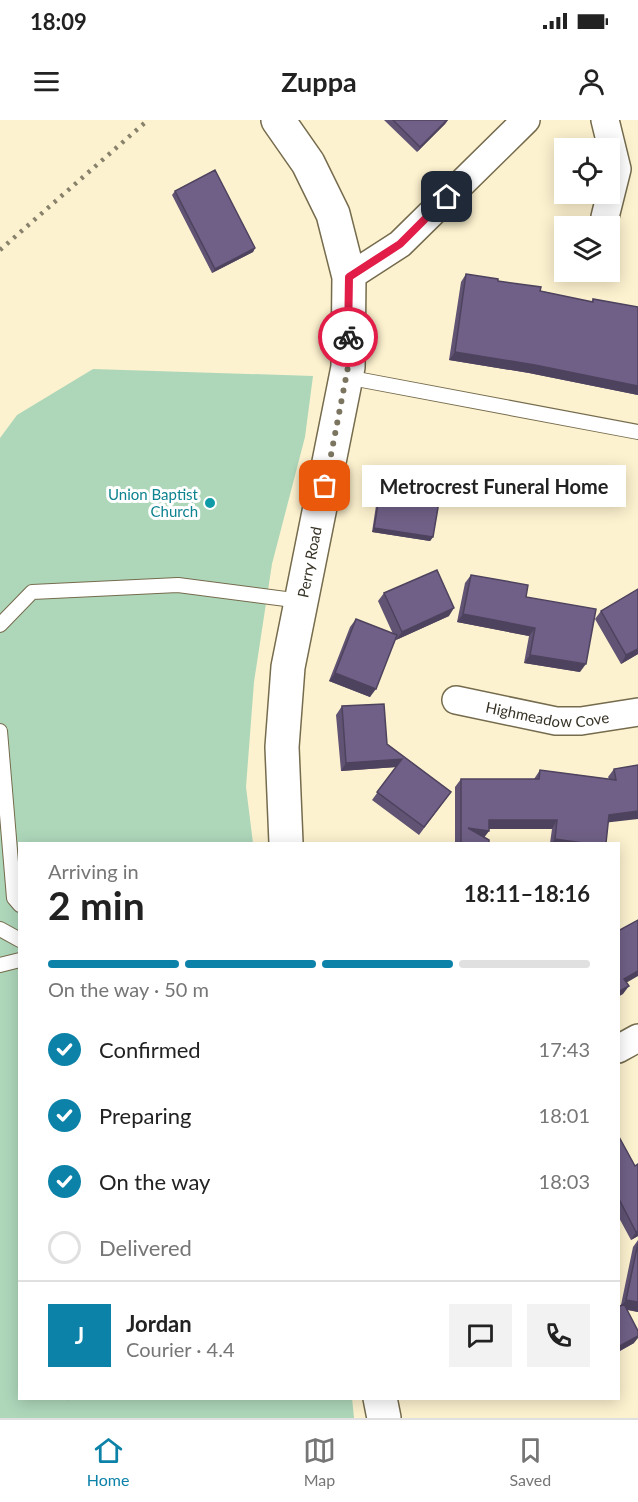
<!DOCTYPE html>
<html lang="en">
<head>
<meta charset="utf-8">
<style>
	:root { --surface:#fff; --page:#f2f2f2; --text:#222; --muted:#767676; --line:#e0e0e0; --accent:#0c82a8 }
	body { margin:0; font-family:Lato,sans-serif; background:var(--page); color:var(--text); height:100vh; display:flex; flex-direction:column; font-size:22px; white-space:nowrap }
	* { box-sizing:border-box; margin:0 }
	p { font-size:20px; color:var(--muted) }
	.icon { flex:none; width:33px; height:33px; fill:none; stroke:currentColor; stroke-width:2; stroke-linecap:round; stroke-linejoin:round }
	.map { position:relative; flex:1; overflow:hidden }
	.sheet { position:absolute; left:18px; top:722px; width:602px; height:558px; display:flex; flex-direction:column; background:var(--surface); border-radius:0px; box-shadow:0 3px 15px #0003 }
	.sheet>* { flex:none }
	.controls { position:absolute; left:554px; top:18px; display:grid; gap:12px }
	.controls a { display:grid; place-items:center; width:66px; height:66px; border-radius:0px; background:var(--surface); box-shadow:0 3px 15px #0003; font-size:30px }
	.pin { position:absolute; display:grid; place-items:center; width:51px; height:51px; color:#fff; margin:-26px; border-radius:12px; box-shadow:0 3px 9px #0006 }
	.courier { position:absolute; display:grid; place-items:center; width:60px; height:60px; margin:-30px; border:4px solid #e11d48; border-radius:50%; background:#fff; color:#222; box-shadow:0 2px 8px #0007 }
	.bubble { position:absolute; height:42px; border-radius:0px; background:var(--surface); box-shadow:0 3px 15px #0003; font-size:20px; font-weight:700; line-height:42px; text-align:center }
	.overview em { font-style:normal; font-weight:700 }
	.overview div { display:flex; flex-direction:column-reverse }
	.overview { display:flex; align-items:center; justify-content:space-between; height:102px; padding:0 30px }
	h1 { font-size:39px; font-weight:700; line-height:45px }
	.bar { display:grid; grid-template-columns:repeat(4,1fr); gap:9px 6px; align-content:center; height:72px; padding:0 30px }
	.bar i { height:8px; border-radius:4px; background:var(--line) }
	.bar .active { background:var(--accent) }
	.bar p { grid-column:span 4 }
	.line { display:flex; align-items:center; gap:15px; padding:0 30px; border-top:2px solid var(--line) }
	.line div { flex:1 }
	.round { display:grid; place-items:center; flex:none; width:63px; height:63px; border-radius:0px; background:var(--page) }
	ol { padding:0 30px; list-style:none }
	li { display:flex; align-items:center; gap:18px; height:66px }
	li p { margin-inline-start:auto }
	li .icon { padding:6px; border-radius:50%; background:var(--accent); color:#fff; stroke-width:4 }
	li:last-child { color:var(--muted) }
	li i { width:33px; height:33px; border:3px solid var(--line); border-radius:50% }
	.status { display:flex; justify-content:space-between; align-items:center; height:42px; padding:0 30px; background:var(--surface); direction:ltr }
	.status svg { height:16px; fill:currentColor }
	header { display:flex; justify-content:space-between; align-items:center; height:78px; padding:0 30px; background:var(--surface); font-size:27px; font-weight:700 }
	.dock { display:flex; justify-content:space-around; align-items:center; height:84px; border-top:2px solid var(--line); background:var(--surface); font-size:16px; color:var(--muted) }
	.dock a { display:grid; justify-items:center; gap:3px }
	.dock .active { color:var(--accent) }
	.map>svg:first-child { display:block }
</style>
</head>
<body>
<div class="status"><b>18:09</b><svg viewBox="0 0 49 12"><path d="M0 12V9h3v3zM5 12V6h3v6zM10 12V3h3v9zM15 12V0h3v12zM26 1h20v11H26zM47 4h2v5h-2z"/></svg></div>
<header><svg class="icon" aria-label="menu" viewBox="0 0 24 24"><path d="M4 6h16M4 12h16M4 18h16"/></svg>Zuppa<svg class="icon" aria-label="person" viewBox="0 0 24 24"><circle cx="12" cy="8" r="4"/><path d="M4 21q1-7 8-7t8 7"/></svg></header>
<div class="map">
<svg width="638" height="1298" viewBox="0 0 638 1298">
	<rect width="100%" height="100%" fill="#fdf2cf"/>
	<path fill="#aed7ba" d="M93,249L313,256L305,317L272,444L254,562L246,667L253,723H20V1278H352L354,1298H0V318L17,295Z"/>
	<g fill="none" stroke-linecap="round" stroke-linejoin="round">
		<defs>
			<path id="service" d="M346,257L638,312
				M0,505L32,472L178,465L301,481
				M0,611L14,778L20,785
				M0,809L20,820
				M0,845L20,840"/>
			<g id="minor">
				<path d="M605,97L617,49L605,0"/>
				<path d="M349,157L400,124L526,0"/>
				<path id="s1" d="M456,580L556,601H581L638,592"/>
				<path d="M618,929L638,918"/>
			</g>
			<path id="tertiary" d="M278,0L308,43L333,94L349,157L348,247L288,547L282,627L286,723
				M380,1278L384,1298"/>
		</defs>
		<use href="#service" stroke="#756b4d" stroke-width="16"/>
		<use href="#minor" stroke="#756b4d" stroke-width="30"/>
		<use href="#tertiary" stroke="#756b4d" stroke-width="36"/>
		<path stroke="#a59d84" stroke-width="4" stroke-dasharray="4.5 3" stroke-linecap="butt" d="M67,1279L68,1278"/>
		<use href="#service" stroke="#fff" stroke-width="14"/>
		<use href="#minor" stroke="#fff" stroke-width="27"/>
		<use href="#tertiary" stroke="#fff" stroke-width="33"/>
		<path stroke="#88816b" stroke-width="4.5" stroke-dasharray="3 6" stroke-linecap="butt" d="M0,130L148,0"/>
	</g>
	<path fill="#605374" d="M384,0H448L445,4L417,32Z
		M175,71L255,128L253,132L212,153L172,75Z
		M466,154L591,182L593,179L638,187V275L529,253L449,240L461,162Z
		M383,355L433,417L430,421L372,412L380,359Z
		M471,455L526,477L580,552L524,543L529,516L457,502L465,463Z
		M384,473L449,496L396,520V519L370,577L329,561L350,507L356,499L393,514L378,481Z
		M601,491L638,534L621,544L595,499Z
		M342,586L387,624L451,672L419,715L372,680L396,647L341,651L336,595Z
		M638,645L608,703L606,723H550L552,709H489V711L484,717L489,723H455V667L461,659H534L540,650L609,659L608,657L614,649Z
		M618,1015L635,1046L638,1044V1116L631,1120L618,1096Z
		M638,1120V1192L627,1190L634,1223L618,1232V1187L621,1185L633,1127Z"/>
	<path fill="#4e435e" d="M448,0L445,4L417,32L420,27Z
		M255,128L253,132L212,153L215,149Z
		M455,232L535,245L638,266V275L529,253L449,240Z
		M374,408L433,417L430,421L372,412Z
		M454,488L449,496L396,520L402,512Z
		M463,494L535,508L529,516L457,502Z
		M638,529V534L621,544L626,535Z
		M530,535L586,544L580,552L524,543Z
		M335,553L376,569L370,577L329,561Z
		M402,639L397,647L341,651L346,643Z
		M638,691V699L603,703L609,695Z
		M489,700H557L552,709H483Z
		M468,708L489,711L483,719Z
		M555,719L583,723H552Z
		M638,851V856L619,867L624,859Z
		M629,866L623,874L618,877V872Z
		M638,1111V1116L631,1120L636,1112Z
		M626,1180L638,1182V1192L621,1188Z
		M638,1216V1218L634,1223L618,1232V1227Z"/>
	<path fill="#706087" stroke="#4e435e" stroke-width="1.5" d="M393,0H447L420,27Z
		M215,50L255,128L215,149L175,71Z
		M466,154L498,159V161L541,167L540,171L593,182V179L638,187V266L535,245L455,232Z
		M383,355L442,364L433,417L374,408Z
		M437,450L454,488L402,512L384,473Z
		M471,455L528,465L526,477L596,489L586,544L530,535L535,508L463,494Z
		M638,469V529L626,535L601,491Z
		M356,499L397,515L376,569L335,553Z
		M384,584L387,624L451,672L424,707L377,672L402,639L346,643L342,586Z
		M638,645V691L609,695L606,723H583L555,719L557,700H489V711L468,708L489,720V723H461V659H539L540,650L616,660L614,649Z
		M638,800V851L624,859L629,866L618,872V811Z
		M618,1015L635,1046L638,1044V1111L636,1112L618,1077Z
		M638,1123V1182L626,1180Z
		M624,1184L638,1211V1216L618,1227V1187Z"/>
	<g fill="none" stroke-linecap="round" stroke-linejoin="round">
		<path stroke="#7b7560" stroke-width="6" stroke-dasharray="0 10.8" d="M325,366L348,247V217"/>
		<path stroke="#e11d48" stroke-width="8" d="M348,217L349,157L400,124L447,77"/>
	</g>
	<circle fill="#0f9aa8" stroke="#fff" stroke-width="2" cx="210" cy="383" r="6"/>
	<g text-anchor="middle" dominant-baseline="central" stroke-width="6" stroke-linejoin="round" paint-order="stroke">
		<g font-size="15" fill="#0d838f" stroke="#fff" text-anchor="end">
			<text x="198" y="374">Union Baptist<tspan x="198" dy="17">Church</tspan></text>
		</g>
		<g font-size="15" fill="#353124" stroke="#fff">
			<text transform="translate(309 442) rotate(-79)">Perry Road</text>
			<text stroke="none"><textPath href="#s1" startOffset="93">Highmeadow Cove</textPath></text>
		</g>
	</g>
</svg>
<div class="controls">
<a><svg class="icon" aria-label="locate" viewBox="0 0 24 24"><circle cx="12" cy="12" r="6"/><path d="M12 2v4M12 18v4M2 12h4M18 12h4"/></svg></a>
<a><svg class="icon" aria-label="layers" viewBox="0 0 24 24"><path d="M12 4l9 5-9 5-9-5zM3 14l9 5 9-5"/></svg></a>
</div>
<div class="pin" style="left:325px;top:366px;background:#ea580c"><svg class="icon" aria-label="bag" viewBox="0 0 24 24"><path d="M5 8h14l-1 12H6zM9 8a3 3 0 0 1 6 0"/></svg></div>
<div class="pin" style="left:447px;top:77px;background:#1f2937"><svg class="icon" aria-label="home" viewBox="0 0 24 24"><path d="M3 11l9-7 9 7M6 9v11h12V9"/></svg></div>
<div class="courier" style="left:348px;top:217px"><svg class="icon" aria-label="bike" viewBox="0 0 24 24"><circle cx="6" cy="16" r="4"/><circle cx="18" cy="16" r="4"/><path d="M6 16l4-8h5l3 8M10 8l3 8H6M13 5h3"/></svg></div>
<div class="bubble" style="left:362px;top:345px;width:264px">Metrocrest Funeral Home</div>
<section class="sheet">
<div class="overview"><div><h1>2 min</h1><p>Arriving in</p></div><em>18:11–18:16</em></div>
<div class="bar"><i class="active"></i><i class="active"></i><i class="active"></i><i></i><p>On the way · 50 m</p></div>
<ol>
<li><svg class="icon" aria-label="check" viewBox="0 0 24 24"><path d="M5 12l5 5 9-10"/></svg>Confirmed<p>17:43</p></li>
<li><svg class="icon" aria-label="check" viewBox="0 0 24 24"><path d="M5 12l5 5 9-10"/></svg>Preparing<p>18:01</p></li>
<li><svg class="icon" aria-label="check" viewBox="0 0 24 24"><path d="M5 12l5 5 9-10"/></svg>On the way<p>18:03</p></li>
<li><i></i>Delivered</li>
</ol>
<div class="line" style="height:108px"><b class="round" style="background:var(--accent);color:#fff">J</b><div><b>Jordan</b><p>Courier · 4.4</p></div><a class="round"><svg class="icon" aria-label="chat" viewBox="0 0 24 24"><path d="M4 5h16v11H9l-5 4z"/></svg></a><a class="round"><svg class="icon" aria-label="phone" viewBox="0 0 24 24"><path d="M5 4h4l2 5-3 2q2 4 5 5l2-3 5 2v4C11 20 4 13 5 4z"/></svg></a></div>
</section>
</div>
<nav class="dock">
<a class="active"><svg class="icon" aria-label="home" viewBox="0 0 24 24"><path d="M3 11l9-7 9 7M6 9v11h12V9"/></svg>Home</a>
<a><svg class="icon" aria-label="map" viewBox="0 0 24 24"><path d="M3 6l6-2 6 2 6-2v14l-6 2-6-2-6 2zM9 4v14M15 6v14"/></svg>Map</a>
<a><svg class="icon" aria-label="saved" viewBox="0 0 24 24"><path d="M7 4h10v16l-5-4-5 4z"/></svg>Saved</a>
</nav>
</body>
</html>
